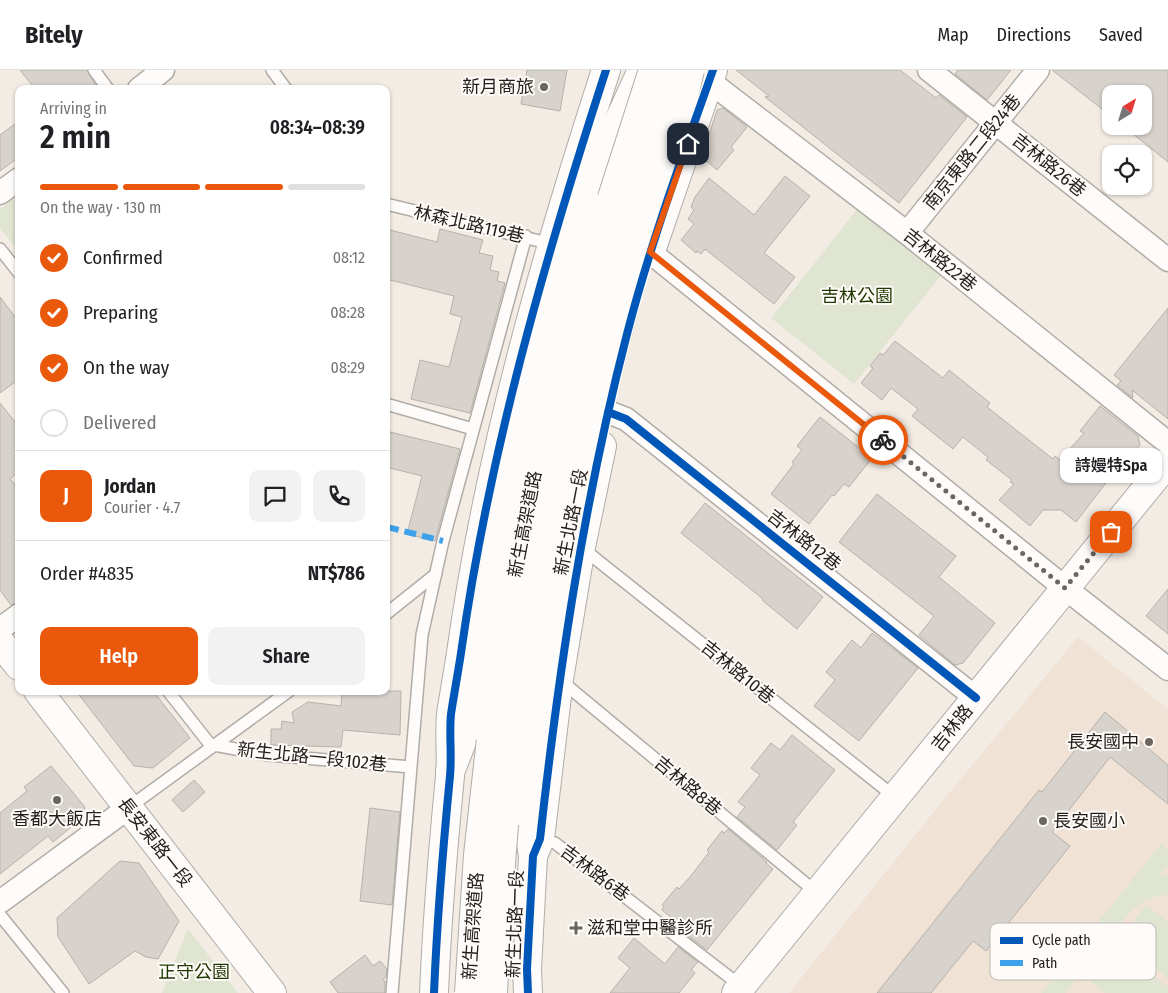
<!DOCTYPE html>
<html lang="en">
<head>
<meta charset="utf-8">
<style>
	:root { --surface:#fff; --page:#f2f2f2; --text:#202124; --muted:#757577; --line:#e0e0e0; --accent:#ea580c }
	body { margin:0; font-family:"Fira Sans Condensed","Noto Sans TC",sans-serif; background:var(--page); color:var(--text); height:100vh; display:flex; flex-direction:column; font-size:19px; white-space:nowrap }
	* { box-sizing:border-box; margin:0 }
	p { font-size:16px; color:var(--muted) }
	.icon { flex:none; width:28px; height:28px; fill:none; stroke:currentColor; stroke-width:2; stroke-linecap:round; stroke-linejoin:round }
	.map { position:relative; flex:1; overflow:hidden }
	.details { position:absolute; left:15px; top:15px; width:375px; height:610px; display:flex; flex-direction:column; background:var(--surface); border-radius:10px; box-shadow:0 1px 4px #0004 }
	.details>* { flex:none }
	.needle { width:32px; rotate:38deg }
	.buttons { position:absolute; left:1102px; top:15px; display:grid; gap:10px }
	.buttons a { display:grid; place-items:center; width:50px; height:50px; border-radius:10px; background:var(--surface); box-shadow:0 1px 4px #0004; font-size:25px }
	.pin { position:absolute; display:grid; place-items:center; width:42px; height:42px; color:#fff; margin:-21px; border-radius:10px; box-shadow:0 2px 8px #0006 }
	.courier { position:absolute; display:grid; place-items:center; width:50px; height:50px; margin:-25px; border:4px solid #ea580c; border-radius:50%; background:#fff; color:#222; box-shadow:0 1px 6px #0007 }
	.bubble { position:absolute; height:35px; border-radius:10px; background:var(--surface); box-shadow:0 1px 4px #0004; font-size:16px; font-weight:600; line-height:35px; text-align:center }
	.overview em { font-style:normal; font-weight:600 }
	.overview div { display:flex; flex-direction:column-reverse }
	.overview { display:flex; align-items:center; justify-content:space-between; height:85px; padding:0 25px }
	h1 { font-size:32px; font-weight:600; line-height:38px }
	.bar { display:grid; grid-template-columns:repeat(4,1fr); gap:8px 5px; align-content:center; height:60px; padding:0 25px }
	.bar i { height:6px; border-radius:4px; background:var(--line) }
	.bar .current { background:var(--accent) }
	.bar p { grid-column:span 4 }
	.line { display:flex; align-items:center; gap:12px; padding:0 25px; border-top:1px solid var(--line) }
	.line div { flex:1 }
	.round { display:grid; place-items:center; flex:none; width:52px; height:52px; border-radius:10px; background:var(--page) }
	ol { padding:0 25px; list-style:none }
	li { display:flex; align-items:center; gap:15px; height:55px }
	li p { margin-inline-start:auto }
	li .icon { padding:5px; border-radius:50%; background:var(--accent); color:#fff; stroke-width:4 }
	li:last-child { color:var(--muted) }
	li i { width:28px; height:28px; border:2px solid var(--line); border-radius:50% }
	.action { display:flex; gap:10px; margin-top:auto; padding:10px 25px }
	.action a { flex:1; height:58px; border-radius:10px; background:var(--accent); color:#fff; font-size:20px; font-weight:600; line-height:58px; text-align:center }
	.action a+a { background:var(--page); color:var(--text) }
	header { display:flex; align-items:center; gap:30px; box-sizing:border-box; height:70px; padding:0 25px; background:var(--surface); border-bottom:1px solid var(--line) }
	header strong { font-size:24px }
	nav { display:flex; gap:28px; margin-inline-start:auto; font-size:18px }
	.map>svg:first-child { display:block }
</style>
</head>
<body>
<header>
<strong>Bitely</strong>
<nav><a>Map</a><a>Directions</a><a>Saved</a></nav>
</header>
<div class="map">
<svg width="1168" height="923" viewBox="0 0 1168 923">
	<rect width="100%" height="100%" fill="#f3ece4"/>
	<path fill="#f0e2d4" d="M1078,567L1168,639V923H789L932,744Z"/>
	<path fill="#dfe5d0" d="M19,125V182L0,158V139Z
		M859,137L942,204L854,314L771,248Z
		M1161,774L1168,780V795L1160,805H1168V824L1147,829L1131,841L1065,923H1041Z
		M1146,835L1168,852V908L1119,870Z
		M188,859L238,923H162Z
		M1115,875L1168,917V923H1105L1088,909Z"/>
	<path fill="#d8d2cc" stroke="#b7b1ab" d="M20,0H87L95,14L88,19H35Z
		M527,0H567L560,41L521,34Z
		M736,0H900L936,28L939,25L967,47L899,133L765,27L769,26Z
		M958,0H1011L987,30L955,4Z
		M1052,0H1168V92L1123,56H1144V24H1111V46Z
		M723,38L747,57L731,77L734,80L717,100L702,87L717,40Z
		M19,51V87L0,101V65Z
		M785,106L810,126L764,183L795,207L774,234L705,179L701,184L697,181L696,183L681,170L694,154L688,149L694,140L691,137L695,127L709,108L754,145Z
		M386,159L437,172L440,159L483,170L479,183L493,186L490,200L499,202L497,211L505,213L470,343L411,329L420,290L449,297L462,247L450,244L454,226L386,209Z
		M0,227L19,252V309L0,323Z
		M1168,238V349L1132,320L1133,328L1117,315L1121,311L1114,305Z
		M895,271L943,308L949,300L990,333L987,337L1053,389L1055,386L1060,390L1084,363L1080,361L1100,336L1138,366L1140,375L1110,410L1109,409L1076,452L1061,440H1043L1030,456L999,430L1014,414L1010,412L1012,410L986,390L988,387L963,367L953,379L912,346L918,339L891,318L882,330L861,313L873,298L870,296L880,283L883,285Z
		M0,333L19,357V401L10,409L19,420V532L11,535L0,520Z
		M820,347L872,388L849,417L844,414L834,426L832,425L809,454L771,424L794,394L792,392L802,380L797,376Z
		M386,361L460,379L435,471L407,464L422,406L386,397Z
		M877,424L956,486L939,507L995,553L963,593L955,595L919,565L934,546L839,472Z
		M705,433L823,527L797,559L762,530L763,529L681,463Z
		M1168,519V564L1146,546Z
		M872,563L918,598L859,671L814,636L835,610L826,602L852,570L861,578Z
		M76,621H153L190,668L153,698L134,696Z
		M342,621H401L400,665L343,660L341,677L271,675V659H281L282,651L294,653L292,642L308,632L341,636Z
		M1105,642L1168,695V734L1110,687L1052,762L1070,776L986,881L973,871L931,923H877L1039,720L1042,722Z
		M792,665L835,700L793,752L797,755L777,780L737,747L745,737L738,732L760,705L751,698L771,673L780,680Z
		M51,696L85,737L81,749L53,772L48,766L0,804V743L27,721L24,717Z
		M194,710L205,722L183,742L172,730Z
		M370,738L400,742L392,835L360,831Z
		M728,759L767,792L766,793L773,799L707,880L687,865L690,863L662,840L664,837L662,835L677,817L679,819L690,807L707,785L709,782L707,780L722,761L724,763Z
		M120,791L139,793L179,851L158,889L146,887L135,881L89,914L58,867L57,848Z
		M634,868L665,894L678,877L698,892L691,900L695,903L679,923H610L630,898L618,888Z
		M365,885L373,896L380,891L387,899L386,907L383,909L385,912V923H338L330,912Z"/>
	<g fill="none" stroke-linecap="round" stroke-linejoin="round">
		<defs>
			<path id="lane" d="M94,0L108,19
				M272,0L286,19
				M386,134L552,174
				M0,179L19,203
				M386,334L473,359
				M582,478L895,727
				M386,544L436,504
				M560,610L817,823
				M168,621L212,677
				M214,675L268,685L411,697
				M128,738L289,621
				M540,769L555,773L741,916
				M0,845L63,923
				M392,923L422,565L443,471L526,166"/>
			<path id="street" d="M929,0L1168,190
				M709,11L907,163L1168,373
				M139,19L163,0
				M0,123L19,109
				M907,163L1038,0
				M650,182L1065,518L1168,599
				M608,342L626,349L976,628
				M0,559L19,545
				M0,832L128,738"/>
			<path id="secondary" d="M650,184L713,0
				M0,572L19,596
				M38,621L272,923
				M434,923C437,850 443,778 450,706C452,685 449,664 451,644C454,624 458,603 461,583C489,384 544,191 606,0
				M528,923L527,899L533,786L540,769L559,609L581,477L602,376
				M736,923L1168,392"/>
			<path id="highway" d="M584,127L642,0
				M450,702L467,659
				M526,743L533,786"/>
		</defs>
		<use href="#lane" stroke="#b2aca6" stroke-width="14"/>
		<use href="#street" stroke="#b2aca6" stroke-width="25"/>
		<use href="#secondary" stroke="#b2aca6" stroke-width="30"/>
		<use href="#highway" stroke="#b2aca6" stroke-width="30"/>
		<use href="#lane" stroke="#fdfcfb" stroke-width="11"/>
		<use href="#street" stroke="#fdfcfb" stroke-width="22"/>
		<use href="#secondary" stroke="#fdfcfb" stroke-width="28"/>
		<use href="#highway" stroke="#fdfcfb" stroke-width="28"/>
		<defs>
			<path id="highway-bridge" d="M467,659C486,540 506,422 535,306C549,246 567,186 584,127
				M526,743C540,635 553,527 578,422C599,331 623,241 647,151C660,100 679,51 690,0
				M469,923L478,785L497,615L524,451L561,286L653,0
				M493,923C498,833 503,743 515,654C546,431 599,212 674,0"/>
		</defs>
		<use href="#highway-bridge" stroke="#b2aca6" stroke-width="30" stroke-linecap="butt"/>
		<use href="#highway-bridge" stroke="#fdfcfb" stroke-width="28"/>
		<path stroke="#3ea2ea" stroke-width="6" stroke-dasharray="12 6" stroke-linecap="butt" d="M387,457L443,471"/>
		<defs>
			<path id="cycleway" d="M608,342L626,349L976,628
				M434,923C437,850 443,778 450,706C452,685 449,664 451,644C454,624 458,603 461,583C489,384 544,191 606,0
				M528,923L527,899L533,786L540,769C559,599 584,430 627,264C650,175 682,87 713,0"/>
		</defs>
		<use href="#cycleway" stroke="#fefbf8" stroke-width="11"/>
		<use href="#cycleway" stroke="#0057b8" stroke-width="8"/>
	</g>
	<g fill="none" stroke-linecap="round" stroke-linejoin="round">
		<path stroke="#6c6660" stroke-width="5" stroke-dasharray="0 9" d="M883,370L1065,518L1111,462"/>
		<path stroke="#ea580c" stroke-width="6" d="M688,74L650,182L883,370"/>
	</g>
	<g fill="#6c6660" stroke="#fefbf8" stroke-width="2">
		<circle cx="544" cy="17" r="5"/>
		<circle cx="1149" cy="672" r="5"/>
		<circle cx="57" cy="730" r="5"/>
		<circle cx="1043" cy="751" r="5"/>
		<path d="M573.5 850.5h5v5h5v5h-5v5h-5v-5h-5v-5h5z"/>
	</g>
	<g text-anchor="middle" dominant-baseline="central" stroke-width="4" stroke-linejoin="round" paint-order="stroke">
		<g font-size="18" fill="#231e19" stroke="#fefbf8" text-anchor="end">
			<text x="534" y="17">新月商旅</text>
			<text x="1139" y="672">長安國中</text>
			<text x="57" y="749" text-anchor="middle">香都大飯店</text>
			<text x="1053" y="751" text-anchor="start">長安國小</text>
			<text x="587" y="858" text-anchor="start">滋和堂中醫診所</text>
		</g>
		<g font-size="18" fill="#231e19" stroke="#fefbf8">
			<text transform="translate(972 82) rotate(-51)">南京東路二段24巷</text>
			<text transform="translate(1049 95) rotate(39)">吉林路26巷</text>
			<text transform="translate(469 154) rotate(13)">林森北路119巷</text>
			<text transform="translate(940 190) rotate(39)">吉林路22巷</text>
			<text transform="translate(571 452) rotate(-79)">新生北路一段</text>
			<text transform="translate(525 454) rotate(-79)">新生高架道路</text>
			<text transform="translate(804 470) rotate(38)">吉林路12巷</text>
			<text transform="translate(738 602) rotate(39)">吉林路10巷</text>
			<text transform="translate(952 658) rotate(-51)">吉林路</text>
			<text transform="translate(312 687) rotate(6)">新生北路一段102巷</text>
			<text transform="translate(688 716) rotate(40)">吉林路8巷</text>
			<text transform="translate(155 772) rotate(52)">長安東路一段</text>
			<text transform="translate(595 803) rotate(37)">吉林路6巷</text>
			<text transform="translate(515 854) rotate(-88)">新生北路一段</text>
			<text transform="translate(473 856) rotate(-86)">新生高架道路</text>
		</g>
		<g font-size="18" fill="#1e3700" stroke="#fefbf8">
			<text x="857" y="226">吉林公園</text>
			<text x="194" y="902">正守公園</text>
		</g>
	</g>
	<rect x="990" y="853" width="166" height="57" rx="8" fill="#fefbf8" stroke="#bcb9b5" stroke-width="1"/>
	<rect x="1000" y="867" width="23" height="7" fill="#0057b8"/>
	<rect x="1000" y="890" width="23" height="6" fill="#3ea2ea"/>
	<g font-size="14" fill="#231e19">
		<text x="1032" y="875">Cycle path</text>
		<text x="1032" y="898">Path</text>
	</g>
</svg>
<div class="buttons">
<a><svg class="needle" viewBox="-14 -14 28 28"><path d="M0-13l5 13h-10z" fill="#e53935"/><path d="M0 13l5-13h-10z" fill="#757577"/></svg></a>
<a><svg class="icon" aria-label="locate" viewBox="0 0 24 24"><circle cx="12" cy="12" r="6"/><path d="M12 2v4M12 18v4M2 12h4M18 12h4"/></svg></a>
</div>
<div class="pin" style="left:1111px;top:462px;background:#ea580c"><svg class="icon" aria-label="bag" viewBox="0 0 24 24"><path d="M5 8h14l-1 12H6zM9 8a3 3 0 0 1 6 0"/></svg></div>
<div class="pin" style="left:688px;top:74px;background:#1f2937"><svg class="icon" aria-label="home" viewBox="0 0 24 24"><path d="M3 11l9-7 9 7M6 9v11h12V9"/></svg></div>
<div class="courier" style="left:883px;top:370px"><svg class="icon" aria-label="bike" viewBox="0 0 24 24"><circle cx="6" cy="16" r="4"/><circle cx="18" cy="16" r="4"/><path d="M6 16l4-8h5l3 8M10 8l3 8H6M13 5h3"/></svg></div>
<div class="bubble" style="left:1060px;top:378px;width:102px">詩嫚特Spa</div>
<section class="details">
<div class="overview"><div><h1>2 min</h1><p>Arriving in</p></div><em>08:34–08:39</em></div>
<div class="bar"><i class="current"></i><i class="current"></i><i class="current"></i><i></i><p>On the way · 130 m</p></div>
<ol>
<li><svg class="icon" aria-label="check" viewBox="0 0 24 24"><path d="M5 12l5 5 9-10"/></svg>Confirmed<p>08:12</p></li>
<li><svg class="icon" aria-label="check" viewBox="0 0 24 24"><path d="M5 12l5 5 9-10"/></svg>Preparing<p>08:28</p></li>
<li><svg class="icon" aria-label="check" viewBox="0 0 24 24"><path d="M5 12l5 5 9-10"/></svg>On the way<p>08:29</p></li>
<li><i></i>Delivered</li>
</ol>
<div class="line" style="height:90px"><b class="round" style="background:var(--accent);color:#fff">J</b><div><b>Jordan</b><p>Courier · 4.7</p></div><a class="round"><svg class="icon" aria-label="chat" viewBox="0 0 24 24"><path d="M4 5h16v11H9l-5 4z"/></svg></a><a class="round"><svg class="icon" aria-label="phone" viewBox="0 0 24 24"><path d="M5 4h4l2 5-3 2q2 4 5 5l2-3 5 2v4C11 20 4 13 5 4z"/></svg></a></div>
<div class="line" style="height:65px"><div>Order #4835</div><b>NT$786</b></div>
<div class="action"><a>Help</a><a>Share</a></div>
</section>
</div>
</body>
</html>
